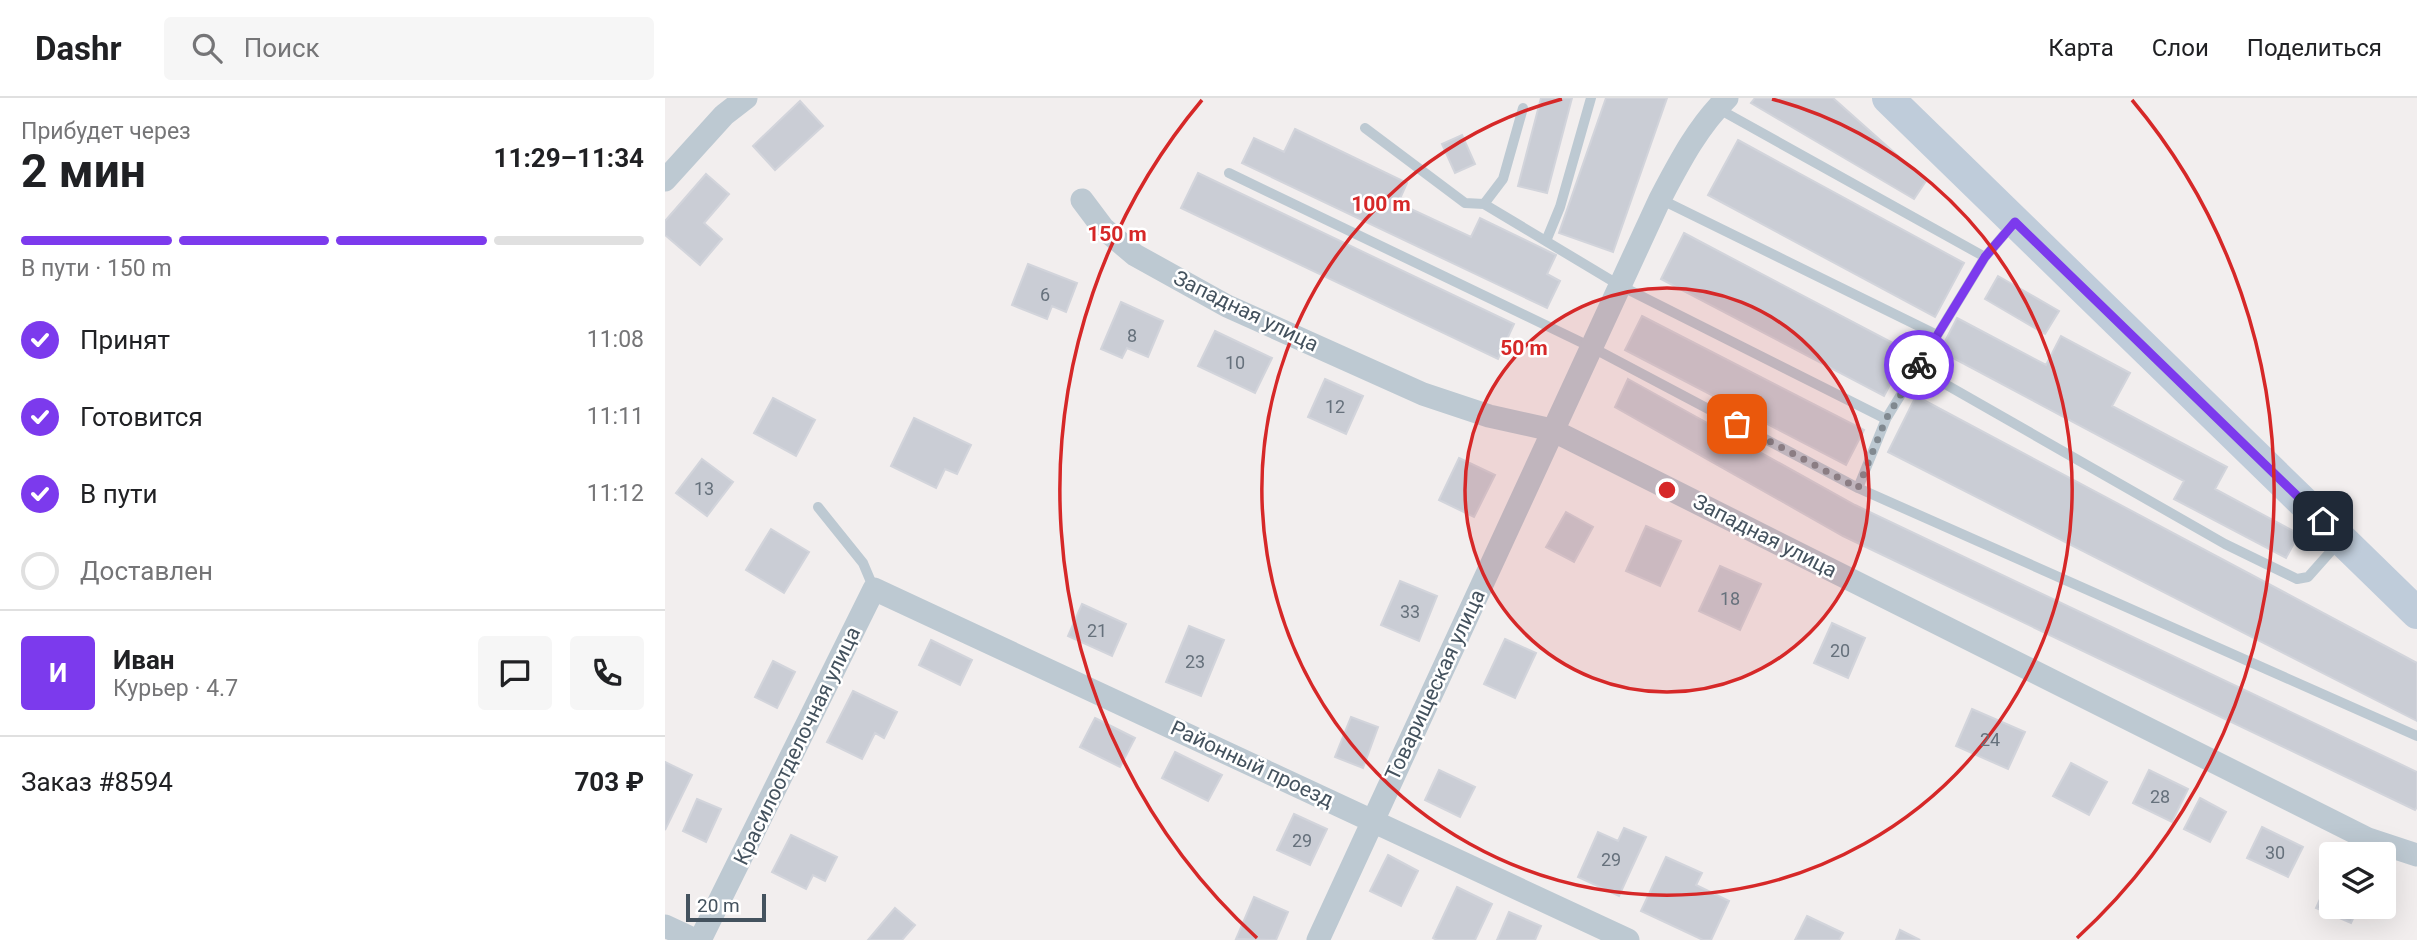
<!DOCTYPE html>
<html lang="ru">
<head>
<meta charset="utf-8">
<style>
	:root { --surface:#fff; --page:#f6f6f6; --text:#202124; --muted:#757577; --line:#e0e0e0; --accent:#7c3aed }
	body { margin:0; font-family:Roboto,sans-serif; background:var(--page); color:var(--text); height:100vh; display:flex; flex-direction:column; font-size:26px; white-space:nowrap }
	* { box-sizing:border-box; margin:0 }
	p { font-size:23px; color:var(--muted) }
	.icon { flex:none; width:38px; height:38px; fill:none; stroke:currentColor; stroke-width:2; stroke-linecap:round; stroke-linejoin:round }
	.map { position:relative; flex:1; overflow:hidden }
	.panel { display:flex; flex-direction:column; background:var(--surface); width:665px }
	.panel>* { flex:none }
	.buttons { position:absolute; left:1654px; top:744px; display:grid; gap:14px }
	.buttons a { display:grid; place-items:center; width:77px; height:77px; border-radius:7px; background:var(--surface); box-shadow:0 7px 28px #0002; font-size:35px }
	.scale { position:absolute; left:21px; bottom:18px; width:80px; box-sizing:border-box; padding-left:7px; border:4px solid #44525e; border-top:0; font-size:19px; line-height:24px; white-space:nowrap; color:#44525e; -webkit-text-stroke:5px #fff; paint-order:stroke }
	.pin { position:absolute; display:grid; place-items:center; width:60px; height:60px; color:#fff; margin:-30px; border-radius:14px; box-shadow:0 4px 10px #0006 }
	.courier { position:absolute; display:grid; place-items:center; width:70px; height:70px; margin:-35px; border:5px solid #7c3aed; border-radius:50%; background:#fff; color:#222; box-shadow:0 2px 9px #0007 }
	.summary em { font-style:normal; font-weight:700 }
	.summary div { display:flex; flex-direction:column-reverse }
	.summary { display:flex; align-items:center; justify-content:space-between; height:119px; padding:0 21px }
	h1 { font-size:46px; font-weight:700; line-height:52px }
	.bar { display:grid; grid-template-columns:repeat(4,1fr); gap:10px 7px; align-content:center; height:84px; padding:0 21px }
	.bar i { height:9px; border-radius:5px; background:var(--line) }
	.bar .active { background:var(--accent) }
	.bar p { grid-column:span 4 }
	.line { display:flex; align-items:center; gap:18px; padding:0 21px; border-top:2px solid var(--line) }
	.line div { flex:1 }
	.round { display:grid; place-items:center; flex:none; width:74px; height:74px; border-radius:7px; background:var(--page) }
	ol { padding:0 21px; list-style:none }
	li { display:flex; align-items:center; gap:21px; height:77px }
	li p { margin-inline-start:auto }
	li .icon { padding:7px; border-radius:50%; background:var(--accent); color:#fff; stroke-width:4 }
	li:last-child { color:var(--muted) }
	li i { width:38px; height:38px; border:4px solid var(--line); border-radius:50% }
	header { display:flex; align-items:center; gap:42px; box-sizing:border-box; height:98px; padding:0 35px; background:var(--surface); border-bottom:2px solid var(--line) }
	header strong { font-size:33px }
	nav { display:flex; gap:38px; margin-inline-start:auto; font-size:24px }
	.search { width:490px; height:63px; background:var(--page); display:flex; align-items:center; gap:18px; box-sizing:border-box; padding:0 24px; border-radius:7px; color:var(--muted); font-size:26px }
	main { display:flex; flex:1; min-height:0 }
	.map>svg:first-child { display:block }
</style>
</head>
<body>
<header>
<strong>Dashr</strong>
<div class="search"><svg class="icon" aria-label="search" viewBox="0 0 24 24"><circle cx="10" cy="10" r="6"/><path d="M15 15l6 6"/></svg>Поиск</div>
<nav><a>Карта</a><a>Слои</a><a>Поделиться</a></nav>
</header>
<main>
<section class="panel">
<div class="summary"><div><h1>2 мин</h1><p>Прибудет через</p></div><em>11:29–11:34</em></div>
<div class="bar"><i class="active"></i><i class="active"></i><i class="active"></i><i></i><p>В пути · 150 m</p></div>
<ol>
<li><svg class="icon" aria-label="check" viewBox="0 0 24 24"><path d="M5 12l5 5 9-10"/></svg>Принят<p>11:08</p></li>
<li><svg class="icon" aria-label="check" viewBox="0 0 24 24"><path d="M5 12l5 5 9-10"/></svg>Готовится<p>11:11</p></li>
<li><svg class="icon" aria-label="check" viewBox="0 0 24 24"><path d="M5 12l5 5 9-10"/></svg>В пути<p>11:12</p></li>
<li><i></i>Доставлен</li>
</ol>
<div class="line" style="height:126px"><b class="round" style="background:var(--accent);color:#fff">И</b><div><b>Иван</b><p>Курьер · 4.7</p></div><a class="round"><svg class="icon" aria-label="chat" viewBox="0 0 24 24"><path d="M4 5h16v11H9l-5 4z"/></svg></a><a class="round"><svg class="icon" aria-label="phone" viewBox="0 0 24 24"><path d="M5 4h4l2 5-3 2q2 4 5 5l2-3 5 2v4C11 20 4 13 5 4z"/></svg></a></div>
<div class="line" style="height:91px"><div>Заказ #8594</div><b>703 ₽</b></div>
</section>
<div class="map">
<svg width="1752" height="842" viewBox="0 0 1752 842">
	<rect width="100%" height="100%" fill="#f2eeee"/>
	<path fill="#cacdd5" stroke="#d2d4db" stroke-width="2" d="M876,0H907L882,95L853,88Z
		M941,0H1002L948,154L894,135Z
		M1090,0H1168L1261,83L1249,101L1086,5Z
		M135,3L158,28L110,72L88,48Z
		M630,31L742,85L733,105L806,139L815,120L891,157L882,176L895,183L882,210L577,65L589,40L619,54Z
		M797,37L810,66L790,75L777,46Z
		M1073,42L1299,165L1270,219L1043,97Z
		M533,75L849,226L833,261L516,110Z
		M41,76L64,96L39,125L57,141L35,167L0,137V123Z
		M1019,135L1243,253L1219,298L996,181Z
		M363,166L412,185L401,214L387,208L382,221L347,207Z
		M1333,178L1394,213L1380,236L1320,201Z
		M456,204L498,223L483,259L462,250L457,260L436,251Z
		M977,218L1199,332L1181,367L960,252Z
		M1292,220L1381,267L1396,238L1465,275L1447,308L1562,369L1550,391L1634,436L1621,460L1509,401L1519,383L1275,253Z
		M550,233L607,260L590,295L533,268Z
		M660,281L698,298L681,336L643,319Z
		M963,281L1190,407L1752,674V709L1750,712L1178,438L950,309Z
		M1251,298L1752,565V623L1223,354Z
		M108,300L150,322L131,358L89,335Z
		M249,320L306,347L292,376L280,371L271,390L226,368Z
		M794,360L830,377L809,419L774,402Z
		M37,361L68,384L42,418L11,395Z
		M901,414L928,429L909,464L881,449Z
		M981,428L1016,443L995,488L961,473Z
		M106,431L144,454L119,495L81,472Z
		M1055,468L1096,486L1075,532L1034,513Z
		M735,483L772,498L754,543L716,527Z
		M417,506L461,526L447,558L403,538Z
		M1167,525L1200,540L1183,580L1149,565Z
		M524,528L559,542L536,598L501,584Z
		M840,541L871,555L850,600L819,586Z
		M266,542L307,562L295,587L254,567Z
		M108,563L130,574L112,610L90,599Z
		M188,593L232,614L219,640L210,635L197,661L162,644Z
		M1307,611L1360,634L1343,671L1291,648Z
		M686,619L713,629L698,670L670,659Z
		M430,620L470,640L455,669L415,649Z
		M510,654L557,677L543,703L497,680Z
		M0,664L27,677L0,732Z
		M1406,665L1442,684L1424,717L1388,698Z
		M774,672L810,689L795,719L760,702Z
		M1484,672L1523,691L1507,724L1468,705Z
		M1535,700L1561,714L1545,744L1519,731Z
		M32,701L56,711L41,744L18,733Z
		M629,716L662,731L645,767L612,752Z
		M1597,729L1638,749L1623,779L1582,760Z
		M959,730L981,739L954,798L913,779L933,734L953,743Z
		M126,737L172,759L160,783L148,777L141,791L107,774Z
		M723,757L753,773L736,808L705,793Z
		M1001,759L1037,775L1031,787L1064,803L1046,842H1038L976,813Z
		M1666,777V808H1694L1686,825L1651,810Z
		M792,789L827,806L810,842H772L768,840Z
		M589,799L623,814L611,842L571,841Z
		M230,810L250,827L237,842H203Z
		M844,814L876,828L870,842H832Z
		M1142,818L1178,835L1174,842H1130Z
		M1235,832L1255,842H1231Z"/>
	<g fill="none" stroke-linecap="round" stroke-linejoin="round">
		<path stroke="#bdc9d2" stroke-width="10" d="M1052,10L1320,159
			M700,30L800,105L819,106L838,81L858,10
			M564,75L928,250L1193,390L1752,638
			M995,101L1272,237
			M819,106L954,187L1221,321
			M881,143L895,109L926,0
			M1252,270L1560,446L1632,481L1643,479L1675,443
			M1193,390L1221,321L1320,159L1349,125
			M153,409L198,465L209,491"/>
		<path stroke="#bdc9d2" stroke-width="23" d="M0,82L59,17L81,0
			M417,102L438,130L470,157L562,208L758,296L824,318L887,332L1703,741L1752,757
			M0,828L30,842
			M35,842L209,491L963,842
			M653,842L995,101C1014,65 1033,28 1062,0"/>
		<path stroke="#bfccda" stroke-width="32" d="M1223,0L1752,515"/>
	</g>
	<g fill="none" stroke-linecap="round" stroke-linejoin="round">
		<path stroke="#818990" stroke-width="7" stroke-dasharray="0 12.6" d="M1072,326L1193,390L1221,321L1254,267"/>
		<path stroke="#7c3aed" stroke-width="9" d="M1254,267L1320,159L1350,124L1658,423"/>
	</g>
	<circle cx="1002" cy="392" r="202" fill="#d62828" fill-opacity=".12"/>
	<g fill="none" stroke="#d62828" stroke-width="3.5">
		<circle cx="1002" cy="392" r="202"/>
		<path d="M1107 1A405 405 0 1 1 897 1"/>
		<path d="M592 840A607 607 0 0 1 537 2M1467 2A607 607 0 0 1 1412 840"/>
	</g>
	<g text-anchor="middle" dominant-baseline="central" stroke-width="5" stroke-linejoin="round" paint-order="stroke">
		<g font-size="18" fill="#66717c">
			<text x="380" y="196">6</text>
			<text x="467" y="237">8</text>
			<text x="570" y="264">10</text>
			<text x="670" y="308">12</text>
			<text x="39" y="390">13</text>
			<text x="1065" y="500">18</text>
			<text x="745" y="513">33</text>
			<text x="432" y="532">21</text>
			<text x="1175" y="552">20</text>
			<text x="530" y="563">23</text>
			<text x="1325" y="641">24</text>
			<text x="1495" y="698">28</text>
			<text x="637" y="742">29</text>
			<text x="1610" y="754">30</text>
			<text x="946" y="761">29</text>
		</g>
		<g font-size="21" fill="#44525e" stroke="#fff">
			<text transform="translate(581 213) rotate(26)">Западная улица</text>
			<text transform="translate(1100 438) rotate(27)">Западная улица</text>
			<text transform="translate(770 587) rotate(-65)">Товарищеская улица</text>
			<text transform="translate(132 648) rotate(-64)">Красилоотделочная улица</text>
			<text transform="translate(587 666) rotate(25)">Районный проезд</text>
		</g>
	</g>
	<circle cx="1002" cy="392" r="10" fill="#d62828" stroke="#fff" stroke-width="3.5"/>
	<g font-size="21" text-anchor="middle" font-weight="bold" fill="#d62828" stroke="#fff" stroke-width="5" stroke-linejoin="round" paint-order="stroke">
		<text x="716" y="113">100 m</text>
		<text x="452" y="143">150 m</text>
		<text x="859" y="257">50 m</text>
	</g>
</svg>
<div class="buttons">
<a><svg class="icon" aria-label="layers" viewBox="0 0 24 24"><path d="M12 4l9 5-9 5-9-5zM3 14l9 5 9-5"/></svg></a>
</div>
<div class="scale">20 m</div>
<div class="pin" style="left:1072px;top:326px;background:#ea580c"><svg class="icon" aria-label="bag" viewBox="0 0 24 24"><path d="M5 8h14l-1 12H6zM9 8a3 3 0 0 1 6 0"/></svg></div>
<div class="pin" style="left:1658px;top:423px;background:#1f2937"><svg class="icon" aria-label="home" viewBox="0 0 24 24"><path d="M3 11l9-7 9 7M6 9v11h12V9"/></svg></div>
<div class="courier" style="left:1254px;top:267px"><svg class="icon" aria-label="bike" viewBox="0 0 24 24"><circle cx="6" cy="16" r="4"/><circle cx="18" cy="16" r="4"/><path d="M6 16l4-8h5l3 8M10 8l3 8H6M13 5h3"/></svg></div>
</div>
</main>
</body>
</html>
